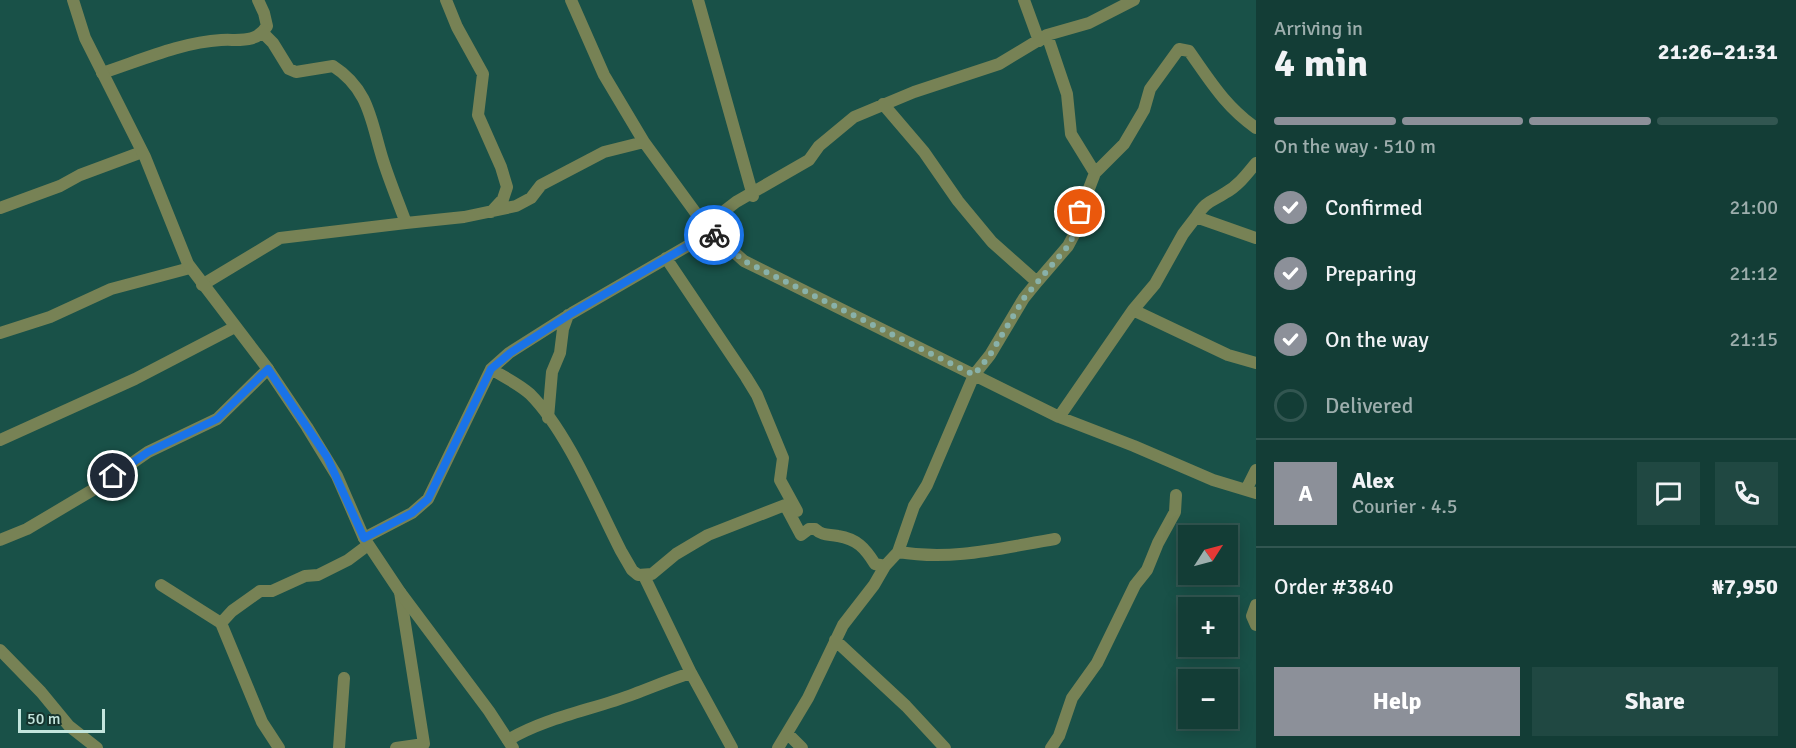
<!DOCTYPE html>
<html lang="en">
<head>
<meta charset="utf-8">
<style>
	:root { --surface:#133d36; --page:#204842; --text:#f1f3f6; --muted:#9daead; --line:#325651; --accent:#8c9099 }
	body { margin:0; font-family:Signika,sans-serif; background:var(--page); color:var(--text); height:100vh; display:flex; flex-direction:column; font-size:22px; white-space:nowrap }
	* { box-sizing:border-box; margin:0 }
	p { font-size:20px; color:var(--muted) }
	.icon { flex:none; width:33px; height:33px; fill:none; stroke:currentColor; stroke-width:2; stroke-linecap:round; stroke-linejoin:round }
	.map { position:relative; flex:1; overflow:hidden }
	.details { display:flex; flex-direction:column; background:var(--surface); width:540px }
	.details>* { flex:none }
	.needle { width:39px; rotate:54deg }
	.fabs { position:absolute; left:1178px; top:525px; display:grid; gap:12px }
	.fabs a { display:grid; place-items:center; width:60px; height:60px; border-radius:0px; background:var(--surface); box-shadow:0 3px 15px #0003,0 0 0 2px var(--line); font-size:30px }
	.scale { position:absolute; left:18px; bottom:15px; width:87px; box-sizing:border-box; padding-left:6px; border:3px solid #c3e5dd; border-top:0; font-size:16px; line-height:21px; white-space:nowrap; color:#c3e5dd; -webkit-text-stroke:4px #15332d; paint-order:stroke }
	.pin { position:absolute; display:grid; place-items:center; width:51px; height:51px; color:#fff; margin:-26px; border:3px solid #fff; border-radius:50%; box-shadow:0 2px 6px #0007 }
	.courier { position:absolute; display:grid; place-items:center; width:60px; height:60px; margin:-30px; border:4px solid #1a73e8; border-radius:50%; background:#fff; color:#222; box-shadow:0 2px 8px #0007 }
	.headline em { font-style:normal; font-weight:800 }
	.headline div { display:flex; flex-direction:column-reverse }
	.headline { display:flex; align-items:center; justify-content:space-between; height:102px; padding:0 18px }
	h1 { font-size:39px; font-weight:800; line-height:45px }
	.bar { display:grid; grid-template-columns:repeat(4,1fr); gap:9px 6px; align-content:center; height:72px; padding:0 18px }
	.bar i { height:8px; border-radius:4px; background:var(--line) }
	.bar .active { background:var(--accent) }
	.bar p { grid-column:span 4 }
	.line { display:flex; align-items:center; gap:15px; padding:0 18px; border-top:2px solid var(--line) }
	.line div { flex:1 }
	.round { display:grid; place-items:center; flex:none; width:63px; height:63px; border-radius:0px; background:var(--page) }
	ol { padding:0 18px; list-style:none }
	li { display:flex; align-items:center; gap:18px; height:66px }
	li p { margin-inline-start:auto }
	li .icon { padding:6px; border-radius:50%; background:var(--accent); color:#fff; stroke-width:4 }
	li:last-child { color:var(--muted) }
	li i { width:33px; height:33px; border:3px solid var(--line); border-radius:50% }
	.cta { display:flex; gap:12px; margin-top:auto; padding:12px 18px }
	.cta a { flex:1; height:69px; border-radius:0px; background:var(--accent); color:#fff; font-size:24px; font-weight:800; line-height:69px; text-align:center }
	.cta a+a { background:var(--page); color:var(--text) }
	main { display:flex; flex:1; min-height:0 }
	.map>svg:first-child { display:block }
</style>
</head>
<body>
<main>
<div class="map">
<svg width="1256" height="748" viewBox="0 0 1256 748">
	<rect width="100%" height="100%" fill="#195148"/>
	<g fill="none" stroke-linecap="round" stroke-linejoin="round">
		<path stroke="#778255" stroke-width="12" d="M446,0L457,27L483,74L478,115L501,167L507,187L503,199L491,212
			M571,0L604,75L644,142
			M698,0L753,196
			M1024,0L1039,41
			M263,33L273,43L289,69L296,72L333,66C369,89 371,121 382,157C389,180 398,201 406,223L464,217L516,206L531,198L541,185L604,152L644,142L706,227L744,261L1059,417L1134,446L1213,480L1256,493
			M102,73C139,61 182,42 221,40C239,39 256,44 267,26L264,13L258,0
			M883,104L924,152L958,201L992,242L1037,282L1024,298L990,355L974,375L927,485L914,506L898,552
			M1095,173L1124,144L1144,110L1150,89L1179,49L1189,51C1211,82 1225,106 1256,128
			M0,208L60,186L80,175L142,152
			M1196,217C1207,200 1210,203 1225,193C1238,186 1247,174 1256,163
			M666,258L746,377L757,395L783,458L780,480L797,511
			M1037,282L1068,246L1076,231L1080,212L1095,173L1071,134L1067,94L1047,35
			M202,285L280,238L406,223
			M1133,310L1228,355L1256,363
			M0,333L50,317L111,289L190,268
			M491,369C504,377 519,384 530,394C567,431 597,504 621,551L632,570L638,575L652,574L676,554L708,535L785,505L801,535L809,529H815C823,536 828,534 838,536C857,539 865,548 875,564L885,566
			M1059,417L1133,310L1155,284L1183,234L1196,217L1256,238
			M548,418L552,372L560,353L563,329L568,315
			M0,440L135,379L235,327
			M1246,490L1256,470
			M364,538L412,513L428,499L491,369L509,353L572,313L691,244L692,230L706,227L720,219L723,212L736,202L809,160L819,146L854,117L914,92L999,64L1047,35L1089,23L1134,0
			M0,540L27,529L96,488L148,452L217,419L268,369
			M644,576L691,673
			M161,585L221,623
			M1256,605L1252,616L1256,625
			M835,640L906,706L945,748
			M0,650L41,692L69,726L97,748
			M787,733L802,748
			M508,740C547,717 592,710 634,694C653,687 671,679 691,673L732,748
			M279,748L262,722L221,623L232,611L260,591H272L305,576L318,575L348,560L368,545
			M339,748L344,678
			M396,748L424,744L400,592
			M778,748L808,698L843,625L874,585L885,566L898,552C954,561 1001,548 1055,539
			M1051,748L1059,736L1072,698L1097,663L1135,585L1147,570L1158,543L1175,512L1176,495"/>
		<path stroke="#778255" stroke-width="12" d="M73,0L85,38L145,157L188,264L268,369L307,427L337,476L364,538L400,592L489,711L513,748"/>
	</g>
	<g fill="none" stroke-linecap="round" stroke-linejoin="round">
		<path stroke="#88b1a9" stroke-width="6" stroke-dasharray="0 10.8" d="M714,235L744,261L974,375L990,355L1024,298L1068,246L1076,231L1080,212"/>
		<path stroke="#1a73e8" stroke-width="8" d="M113,476L148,452L217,419L268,369L327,457L364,538L412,513L428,499L491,369L510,353L572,313L691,244L692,230L706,227L714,235"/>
	</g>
</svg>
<div class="fabs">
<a><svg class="needle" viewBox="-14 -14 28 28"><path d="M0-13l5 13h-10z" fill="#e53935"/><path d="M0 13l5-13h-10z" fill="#9daead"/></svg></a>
<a>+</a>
<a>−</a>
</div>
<div class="scale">50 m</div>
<div class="pin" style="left:1080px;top:212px;background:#ea580c"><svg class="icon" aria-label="bag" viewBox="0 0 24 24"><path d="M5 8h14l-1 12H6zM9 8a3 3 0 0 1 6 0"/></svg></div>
<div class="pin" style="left:113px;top:476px;background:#1f2937"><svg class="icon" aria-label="home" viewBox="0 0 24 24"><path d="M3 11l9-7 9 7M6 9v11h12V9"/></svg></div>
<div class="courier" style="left:714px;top:235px"><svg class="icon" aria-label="bike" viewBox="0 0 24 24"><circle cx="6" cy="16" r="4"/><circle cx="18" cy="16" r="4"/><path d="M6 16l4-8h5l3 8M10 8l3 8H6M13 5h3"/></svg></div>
</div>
<section class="details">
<div class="headline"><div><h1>4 min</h1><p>Arriving in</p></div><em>21:26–21:31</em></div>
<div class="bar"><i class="active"></i><i class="active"></i><i class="active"></i><i></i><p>On the way · 510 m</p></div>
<ol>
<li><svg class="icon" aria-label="check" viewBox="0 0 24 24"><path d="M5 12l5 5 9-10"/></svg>Confirmed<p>21:00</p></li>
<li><svg class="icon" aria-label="check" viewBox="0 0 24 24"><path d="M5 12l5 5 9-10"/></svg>Preparing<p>21:12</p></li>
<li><svg class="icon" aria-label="check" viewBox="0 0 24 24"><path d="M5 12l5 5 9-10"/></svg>On the way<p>21:15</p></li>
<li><i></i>Delivered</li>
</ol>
<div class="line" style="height:108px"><b class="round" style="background:var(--accent);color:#fff">A</b><div><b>Alex</b><p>Courier · 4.5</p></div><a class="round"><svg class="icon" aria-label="chat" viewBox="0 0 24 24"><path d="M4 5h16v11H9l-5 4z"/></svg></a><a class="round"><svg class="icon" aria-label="phone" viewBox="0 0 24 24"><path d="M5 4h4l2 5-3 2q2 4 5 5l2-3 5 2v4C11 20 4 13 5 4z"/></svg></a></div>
<div class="line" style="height:78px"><div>Order #3840</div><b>₦7,950</b></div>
<div class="cta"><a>Help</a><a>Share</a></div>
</section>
</main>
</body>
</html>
